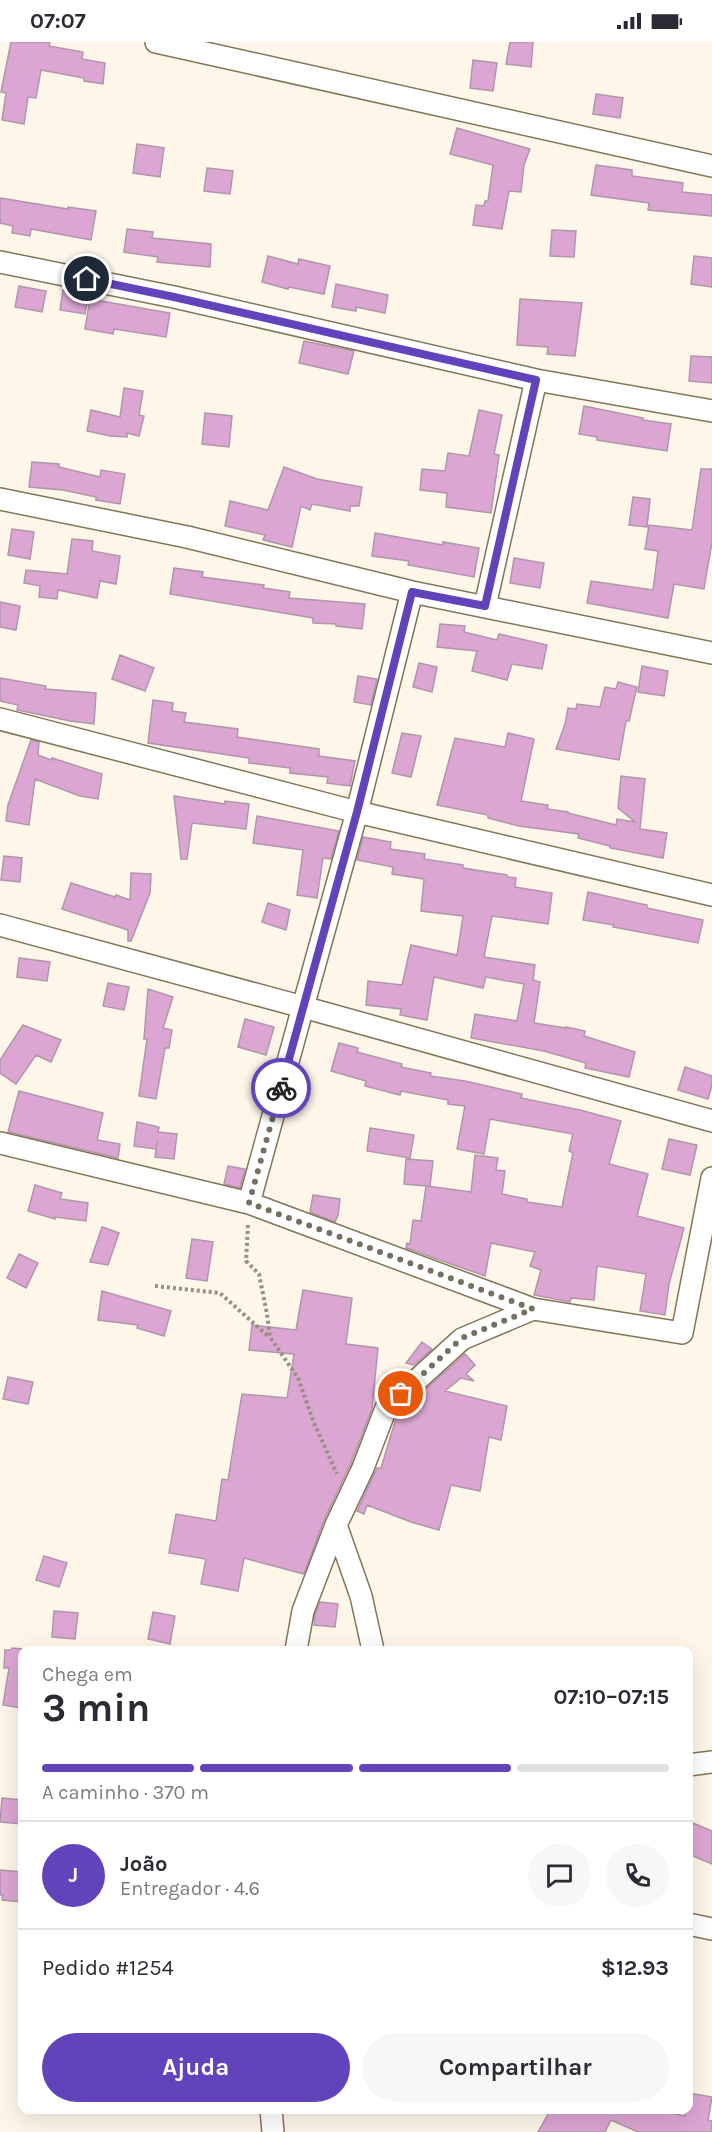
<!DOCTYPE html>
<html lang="pt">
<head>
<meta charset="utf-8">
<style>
	:root { --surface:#fff; --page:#f7f7f7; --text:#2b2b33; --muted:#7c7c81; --line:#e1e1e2; --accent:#6143bb }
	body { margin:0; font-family:Karla,sans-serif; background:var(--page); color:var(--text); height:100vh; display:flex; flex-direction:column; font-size:22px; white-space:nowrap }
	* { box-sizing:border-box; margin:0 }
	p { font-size:20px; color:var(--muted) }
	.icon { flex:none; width:33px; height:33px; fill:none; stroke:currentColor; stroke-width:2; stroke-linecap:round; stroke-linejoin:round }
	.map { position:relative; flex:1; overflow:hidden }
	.sheet { position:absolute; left:18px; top:1604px; width:675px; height:468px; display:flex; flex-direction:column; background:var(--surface); border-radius:12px; box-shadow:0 6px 24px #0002 }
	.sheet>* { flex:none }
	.pin { position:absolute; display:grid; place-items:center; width:51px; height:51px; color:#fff; margin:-26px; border:3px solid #fff; border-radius:50%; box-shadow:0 2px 6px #0007 }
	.courier { position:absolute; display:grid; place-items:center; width:60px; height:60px; margin:-30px; border:4px solid #6143bb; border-radius:50%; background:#fff; color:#222; box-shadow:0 2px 8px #0007 }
	.headline em { font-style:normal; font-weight:700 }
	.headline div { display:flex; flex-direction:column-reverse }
	.headline { display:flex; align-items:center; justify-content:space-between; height:102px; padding:0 24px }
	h1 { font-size:39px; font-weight:700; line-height:45px }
	.bar { display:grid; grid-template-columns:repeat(4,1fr); gap:9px 6px; align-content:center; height:72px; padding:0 24px }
	.bar i { height:8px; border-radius:4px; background:var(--line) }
	.bar .current { background:var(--accent) }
	.bar p { grid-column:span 4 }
	.line { display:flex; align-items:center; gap:15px; padding:0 24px; border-top:2px solid var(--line) }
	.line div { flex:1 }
	.round { display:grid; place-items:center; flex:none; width:63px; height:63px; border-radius:32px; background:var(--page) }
	.cta { display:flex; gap:12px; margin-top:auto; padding:12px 24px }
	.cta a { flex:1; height:69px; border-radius:36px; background:var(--accent); color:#fff; font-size:24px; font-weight:700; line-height:69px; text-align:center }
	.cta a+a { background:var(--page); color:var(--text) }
	.status { display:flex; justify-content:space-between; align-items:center; height:42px; padding:0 30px; background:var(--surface); direction:ltr }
	.status svg { height:16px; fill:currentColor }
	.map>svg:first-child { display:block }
</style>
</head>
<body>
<div class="status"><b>07:07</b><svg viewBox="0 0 49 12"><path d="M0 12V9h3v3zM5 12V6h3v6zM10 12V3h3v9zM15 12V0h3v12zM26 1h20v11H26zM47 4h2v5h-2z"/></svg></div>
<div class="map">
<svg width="712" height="2090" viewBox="0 0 712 2090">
	<rect width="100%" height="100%" fill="#fdf6e9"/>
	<path fill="#dca6d2" stroke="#b195ab" stroke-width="1.5" d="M11,0H50L49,4L83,10L82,17L105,21L103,42L84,39V36L41,28L36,56L28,55L24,82L2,78L6,51L1,50Z
		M510,0H533L531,25L506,22Z
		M473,18L497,21L493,49L470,46Z
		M596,52L623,56L620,76L593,72Z
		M457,86L530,107L524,123L521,150L509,149L502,187L473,183L476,163L484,164L485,159H488L493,123L450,112Z
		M137,102L164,106L160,135L133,131Z
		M596,123L632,128V134L683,141L682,150L712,153V174L648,168L649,161L591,153Z
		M207,126L233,129L230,152L204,149Z
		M0,156L68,167V165L96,169L91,198L31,187L30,194L12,191L13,184L0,181Z
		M127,187L153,190L152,196L211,202L210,225L157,220L158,215L124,210Z
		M552,188L576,189L574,215L550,214Z
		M268,214L298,222L299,217L330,224L324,252L289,245L288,247L262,240Z
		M694,214L712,216V245L691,242Z
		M336,242L388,253L385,271L356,265V269L332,265Z
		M19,244L46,249L42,270L15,265Z
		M63,248L89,252L85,272L60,268Z
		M90,257L170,271L166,295L114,287L113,292L85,287Z
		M520,257L582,261L575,314L547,312L548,305L517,303Z
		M304,299L354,309L348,332L299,321Z
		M691,314L712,315V341L689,339Z
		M124,346L143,349L139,373L144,374L139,394L127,391V395L110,394L87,389L91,368L120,375Z
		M584,364L643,376L642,378L671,382L667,409L597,398V395L579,392Z
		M479,368L502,373L494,412L499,413L491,471L446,465L447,451L420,448L422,427L445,429L448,411L469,414Z
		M205,371L232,374L229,405L202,402Z
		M32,420L59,422V425L100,435L101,428L125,432L120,462L96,458V455L63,448L29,445Z
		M284,425L317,437L362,445L359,464H350V469L312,462L310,468L301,464L292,505L263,498L265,493L225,484L230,459L268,468Z
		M701,427H712V500L704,547L674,542L668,576L587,561L591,539L653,548L658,509L645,507L649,483L692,488Z
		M633,455L650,457L647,485L629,483Z
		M12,487L34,490L30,517L8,513Z
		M375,491L443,503V500L479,506L474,535L408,523L409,519L372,514Z
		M72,497L93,499L92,509L120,514L116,542L100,539L97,556L58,548L57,557L39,555L40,544L24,541L26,528L67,532Z
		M514,516L544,521L540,546L510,541Z
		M174,526L203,530L202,535L264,543L263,546L290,550L289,556L365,562L362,587L336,584V582L313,581V576L170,552Z
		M0,560L20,564L16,588L0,585Z
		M440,582L465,584L464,590L497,598L499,592L547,603L542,627L512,622L507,638L472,629L477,609L437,605Z
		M120,613L154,626L145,649L112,637Z
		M419,621L437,625L432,650L413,645Z
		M642,624L668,629L664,654L638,650Z
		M358,634L377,637L371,663L354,660Z
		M0,636L46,644L45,647L96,651L94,682L70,679L17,668L18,663L0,659Z
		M618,640L637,645L629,679H626L619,718L556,707L565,682L568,666L576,667L577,662L600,665L605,645L616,647Z
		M153,658L173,661L172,669L186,671L184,680L238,687L237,695L319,707V714L355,719L350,744L327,741L328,735L290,731V726L249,721V716L148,701Z
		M402,691L421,694L411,735L392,731Z
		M508,691L534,697L521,759L548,763L547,767L568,770V771L616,783L617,777L635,780L618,766L621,734L645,737L640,787L667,791L663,816L610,806V804L578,796L579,792L519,784L488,776V773L437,763L455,696L505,705Z
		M31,698L39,700L38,713L51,718L52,716L102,732L98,757L80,754L35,737L29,783L6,779L8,763Z
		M174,754L225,762V759L249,762L246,787L192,781L187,817H181Z
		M257,774L339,789L331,817L323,816L317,856L297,853L303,808L253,801Z
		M363,795L391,800L390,807L425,812L424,817L463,823V826L507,833V835L516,836L515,845L552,851L548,882L492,874L484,915L535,923L533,938L540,940L534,981L566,986V985L585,989L584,994L635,1010L629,1035L585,1026L586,1021L544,1009L471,996L475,972L517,979L524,942L486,935L483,946L434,935L427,978L400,973L401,967L366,963L368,939L402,943L411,903L457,913L463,874L421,869L424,837L392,832L393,825L357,818Z
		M4,814L22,816L20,840L1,838Z
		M131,831L151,832L150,851L131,899H128V888L62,867L71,841L115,855L116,853L130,858Z
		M588,850L647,863V866L703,878L698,901L613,885L614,883L583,878Z
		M268,861L290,868L286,888L262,880Z
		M19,916L50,920L47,939L17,935Z
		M108,941L129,945L124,968L103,964Z
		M148,947L173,955L163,986L172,988L169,1006H165L156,1057L139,1054L147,997H144Z
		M245,977L274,985L266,1013L238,1005Z
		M23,983L61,998L51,1020L36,1013L16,1042L0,1031V1018Z
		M339,1001L358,1006L357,1010L402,1022L401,1025L431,1031L430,1034L465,1039L522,1052L521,1056L580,1068L621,1079L609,1122L648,1132L637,1174L684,1186L669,1242L665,1273L640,1269L646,1232L597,1224L594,1258L571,1256L570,1260L534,1253L541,1228L530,1224L535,1210L491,1201L485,1234L406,1206L407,1201L410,1202L413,1178L421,1179L426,1144L404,1142L406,1117L433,1119L430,1144H427L471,1150L475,1113L498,1116L496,1128L505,1129L502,1152L527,1157V1160L562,1165L573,1111L569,1109L573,1092L490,1077L484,1112L457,1107L465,1064L448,1062V1058L401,1049L400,1053L365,1044L366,1039L331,1029Z
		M685,1025L712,1034V1043L708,1057L678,1048Z
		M19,1049L103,1071L97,1098L120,1102L118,1116L8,1090Z
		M137,1080L159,1085L158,1090L177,1092L174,1117L155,1115L157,1099L156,1107L134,1104Z
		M370,1086L414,1093L410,1116L367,1109Z
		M669,1097L697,1103L690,1133L662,1127Z
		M228,1124L245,1127L240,1146L224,1142Z
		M35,1143L62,1151L60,1157L88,1161L86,1179L55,1175V1177L28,1169Z
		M313,1153L340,1157L338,1173L335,1180L310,1170Z
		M102,1185L119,1191L108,1223L90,1220Z
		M192,1197L213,1200L207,1239L186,1236Z
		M19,1212L38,1221L26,1246L7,1236Z
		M303,1248L352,1256L346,1302L378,1306L372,1367L351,1421L324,1478L304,1532L244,1516L238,1549L201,1542L206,1517L169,1511L176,1472L216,1479L222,1437L228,1438L242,1352L287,1356L294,1312L249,1308L252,1283L296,1288Z
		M102,1249L171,1269L164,1294L137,1286L138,1283L98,1278Z
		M422,1300L432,1307L414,1323L406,1321Z
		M465,1312L475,1323L466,1332L474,1339L461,1336L445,1349L507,1364L501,1398L489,1395L480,1449L451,1443L439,1488L411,1480L367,1463L364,1472L357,1469L377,1426H381L397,1373Z
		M8,1335L33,1340L28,1362L3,1357Z
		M44,1514L67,1521L59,1545L36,1538Z
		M320,1560L338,1562L335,1585L314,1583L315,1572Z
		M54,1569L78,1571L75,1597L52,1595Z
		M153,1570L175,1574L170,1602L148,1597Z
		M12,1606L22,1607V1666L3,1663L9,1626H4L5,1608H11Z
		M2,1756L22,1758V1782L0,1780Z
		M693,1781L712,1789V1822L688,1812V1792Z
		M0,1828L22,1830V1860L2,1858L3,1853H0Z
		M689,2051L712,2055L708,2078L712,2079V2090H638L611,2078L605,2090H538L551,2067H651L685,2074L686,2067H688Z"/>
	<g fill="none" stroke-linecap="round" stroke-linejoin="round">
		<defs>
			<path id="street" d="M156,0L712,124
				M0,220L174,255L536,338L712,369
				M0,457L187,495L412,550L712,611
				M412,550L357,770L712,853
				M485,564L536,338
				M0,677L357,770L303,965L712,1079
				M0,883L303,965L249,1161L0,1101
				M249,1161L533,1267L682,1291L712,1136
				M336,1483L361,1554L373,1608
				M296,1608L303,1569L336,1483L363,1426L386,1366L462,1297L533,1267
				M688,1723L712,1720
				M688,1882L712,1887
				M271,2067L273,2090"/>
		</defs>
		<use href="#street" stroke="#857558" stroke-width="24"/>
		<path stroke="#979083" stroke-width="4" stroke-dasharray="3 3" stroke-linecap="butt" d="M248,1183L246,1219L259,1232L267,1272L270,1295L298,1336L314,1381L337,1432
			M155,1244L220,1251L269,1295"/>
		<use href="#street" stroke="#fff" stroke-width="21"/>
	</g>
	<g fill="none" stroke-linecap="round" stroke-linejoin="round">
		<path stroke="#766f62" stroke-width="6" stroke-dasharray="0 10.8" d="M281,1046L249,1161L533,1267L462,1296L401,1352"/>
		<path stroke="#6143bb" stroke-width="8" d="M87,237L174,255L536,338L485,564L412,550L357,770L281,1046"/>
	</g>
</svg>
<div class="pin" style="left:401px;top:1352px;background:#ea580c"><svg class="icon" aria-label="bag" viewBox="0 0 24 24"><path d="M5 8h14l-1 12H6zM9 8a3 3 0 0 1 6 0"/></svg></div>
<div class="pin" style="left:87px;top:237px;background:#1f2937"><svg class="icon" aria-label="home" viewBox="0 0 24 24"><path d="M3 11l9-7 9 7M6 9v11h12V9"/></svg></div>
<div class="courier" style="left:281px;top:1046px"><svg class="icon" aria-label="bike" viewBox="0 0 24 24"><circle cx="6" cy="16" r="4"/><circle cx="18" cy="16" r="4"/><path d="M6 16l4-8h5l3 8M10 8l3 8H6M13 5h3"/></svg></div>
<section class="sheet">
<div class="headline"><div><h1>3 min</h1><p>Chega em</p></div><em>07:10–07:15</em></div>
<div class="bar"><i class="current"></i><i class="current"></i><i class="current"></i><i></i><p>A caminho · 370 m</p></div>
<div class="line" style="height:108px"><b class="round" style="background:var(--accent);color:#fff">J</b><div><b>João</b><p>Entregador · 4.6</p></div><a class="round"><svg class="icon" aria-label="chat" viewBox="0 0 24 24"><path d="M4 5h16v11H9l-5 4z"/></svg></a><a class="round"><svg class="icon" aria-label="phone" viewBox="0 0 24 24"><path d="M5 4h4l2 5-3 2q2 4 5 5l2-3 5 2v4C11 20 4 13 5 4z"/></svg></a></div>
<div class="line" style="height:78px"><div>Pedido #1254</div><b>$12.93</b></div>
<div class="cta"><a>Ajuda</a><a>Compartilhar</a></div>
</section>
</div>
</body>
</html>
